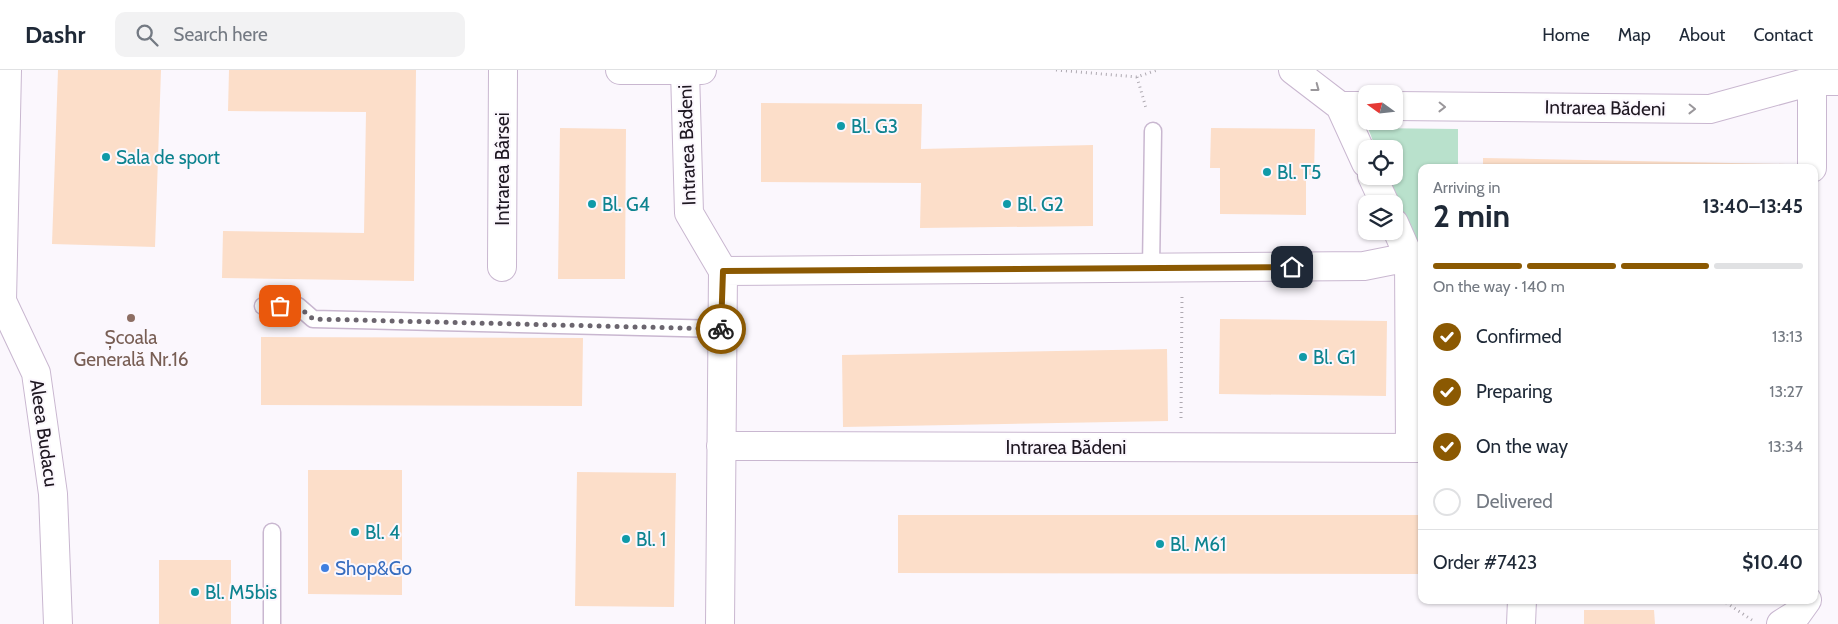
<!DOCTYPE html>
<html lang="en">
<head>
<meta charset="utf-8">
<style>
	:root { --surface:#fff; --page:#f2f2f3; --text:#1f2937; --muted:#747a83; --line:#e0e1e3; --accent:#8b5902 }
	body { margin:0; font-family:Cabin,sans-serif; background:var(--page); color:var(--text); height:100vh; display:flex; flex-direction:column; font-size:19px; white-space:nowrap }
	* { box-sizing:border-box; margin:0 }
	p { font-size:16px; color:var(--muted) }
	.icon { flex:none; width:28px; height:28px; fill:none; stroke:currentColor; stroke-width:2; stroke-linecap:round; stroke-linejoin:round }
	.map { position:relative; flex:1; overflow:hidden }
	.panel { position:absolute; left:1418px; top:94px; width:400px; height:440px; display:flex; flex-direction:column; background:var(--surface); border-radius:10px; box-shadow:0 1px 4px #0004 }
	.panel>* { flex:none }
	.needle { width:32px; rotate:285deg }
	.tools { position:absolute; left:1358px; top:15px; display:grid; gap:10px }
	.tools a { display:grid; place-items:center; width:45px; height:45px; border-radius:10px; background:var(--surface); box-shadow:0 1px 4px #0004; font-size:25px }
	.pin { position:absolute; display:grid; place-items:center; width:42px; height:42px; color:#fff; margin:-21px; border-radius:10px; box-shadow:0 2px 8px #0006 }
	.courier { position:absolute; display:grid; place-items:center; width:50px; height:50px; margin:-25px; border:4px solid #8b5902; border-radius:50%; background:#fff; color:#222; box-shadow:0 1px 6px #0007 }
	.headline em { font-style:normal; font-weight:700 }
	.headline div { display:flex; flex-direction:column-reverse }
	.headline { display:flex; align-items:center; justify-content:space-between; height:85px; padding:0 15px }
	h1 { font-size:32px; font-weight:700; line-height:38px }
	.bar { display:grid; grid-template-columns:repeat(4,1fr); gap:8px 5px; align-content:center; height:60px; padding:0 15px }
	.bar i { height:6px; border-radius:4px; background:var(--line) }
	.bar .current { background:var(--accent) }
	.bar p { grid-column:span 4 }
	.line { display:flex; align-items:center; gap:12px; padding:0 15px; border-top:1px solid var(--line) }
	.line div { flex:1 }
	ol { padding:0 15px; list-style:none }
	li { display:flex; align-items:center; gap:15px; height:55px }
	li p { margin-inline-start:auto }
	li .icon { padding:5px; border-radius:50%; background:var(--accent); color:#fff; stroke-width:4 }
	li:last-child { color:var(--muted) }
	li i { width:28px; height:28px; border:2px solid var(--line); border-radius:50% }
	header { display:flex; align-items:center; gap:30px; box-sizing:border-box; height:70px; padding:0 25px; background:var(--surface); border-bottom:1px solid var(--line) }
	header strong { font-size:24px }
	nav { display:flex; gap:28px; margin-inline-start:auto; font-size:18px }
	.search { width:350px; height:45px; background:var(--page); display:flex; align-items:center; gap:12px; box-sizing:border-box; padding:0 18px; border-radius:10px; color:var(--muted); font-size:19px }
	.map>svg:first-child { display:block }
</style>
</head>
<body>
<header>
<strong>Dashr</strong>
<div class="search"><svg class="icon" aria-label="search" viewBox="0 0 24 24"><circle cx="10" cy="10" r="6"/><path d="M15 15l6 6"/></svg>Search here</div>
<nav><a>Home</a><a>Map</a><a>About</a><a>Contact</a></nav>
</header>
<div class="map">
<svg width="1838" height="554" viewBox="0 0 1838 554">
	<rect width="100%" height="100%" fill="#fbf7fd"/>
	<path fill="#b9e1cc" d="M1368,58L1458,59V97L1421,98V173H1412L1386,106H1394V79H1376Z"/>
	<path fill="#fcdec9" d="M58,0H161L155,177L52,174Z
		M229,0H416L414,211L222,208L223,161L364,163L366,42L228,41Z
		M761,33L922,34L921,79L1093,75V156L920,158L921,113L761,112Z
		M560,58L626,59L625,209H558Z
		M1211,58L1315,59L1314,105H1306V145L1220,144V98H1210Z
		M1483,88L1786,94V98H1483Z
		M1220,249L1387,251L1386,326L1219,324Z
		M261,267L583,268L582,336L261,335Z
		M1167,279L1168,351L843,357L842,285Z
		M308,400H402V525L308,524Z
		M577,402L676,403L674,537L575,536Z
		M898,445H1421V504L898,503Z
		M159,490H231V554H159Z
		M1584,540H1654L1655,554H1584Z"/>
	<g fill="none" stroke-linecap="round" stroke-linejoin="round">
		<defs>
			<path id="lane" d="M1151,199L1153,61
				M263,236H298L313,249L722,259
				M272,462V554"/>
			<path id="street" d="M7,0L2,231L36,303L53,424L58,554
				M620,0H702
				M1293,0L1340,36L1366,93
				M685,1L689,143L723,201L720,554
				M1340,36H1366
				M1394,36L1710,39L1812,11
				M1812,98V11H1838
				M1372,106L1385,134
				M1394,153L1409,187L1410,378
				M502,197L503,0
				M723,201L1364,196L1409,187
				M721,376L1421,378
				M1521,554L1522,530
				M1781,554L1797,544L1807,530"/>
		</defs>
		<use href="#lane" stroke="#c9b7d0" stroke-width="19"/>
		<use href="#street" stroke="#c9b7d0" stroke-width="30"/>
		<path stroke="#aea9b1" stroke-width="3" stroke-dasharray="1 4" stroke-linecap="butt" d="M1056,0L1137,7L1157,0
			M1137,7L1146,38
			M1181,348L1182,226
			M1722,530L1752,550"/>
		<use href="#lane" stroke="#fff" stroke-width="16"/>
		<use href="#street" stroke="#fff" stroke-width="28"/>
	</g>
	<defs><path id="oneway-chevron" d="M-2-3.5L2.5 0L-2 3.5" fill="none" stroke-width="1.6" stroke-linecap="round" stroke-linejoin="round" transform="scale(1.25)"/></defs>
	<g stroke="#9a979b">
		<use href="#oneway-chevron" transform="translate(1316 18) rotate(37)"/>
		<use href="#oneway-chevron" transform="translate(1442 37) rotate(1)"/>
		<use href="#oneway-chevron" transform="translate(1692 39) rotate(1)"/>
	</g>
	<g fill="none" stroke-linecap="round" stroke-linejoin="round">
		<path stroke="#6b656e" stroke-width="5" stroke-dasharray="0 9" d="M280,236H298L313,249L721,259"/>
		<path stroke="#8b5902" stroke-width="6" d="M721,259L723,201L1292,197"/>
	</g>
	<g fill="#0f9aa8" stroke="#fbf7fd" stroke-width="2">
		<circle cx="841" cy="56" r="5"/>
		<circle cx="106" cy="87" r="5"/>
		<circle cx="1267" cy="102" r="5"/>
		<circle cx="592" cy="134" r="5"/>
		<circle cx="1007" cy="134" r="5"/>
		<circle cx="1303" cy="287" r="5"/>
		<circle cx="355" cy="462" r="5"/>
		<circle cx="626" cy="469" r="5"/>
		<circle cx="1160" cy="474" r="5"/>
		<circle cx="195" cy="522" r="5"/>
	</g>
	<circle fill="#8d6e63" stroke="#fbf7fd" stroke-width="2" cx="131" cy="248" r="5"/>
	<circle fill="#3f7fe0" stroke="#fbf7fd" stroke-width="2" cx="325" cy="498" r="5"/>
	<g text-anchor="middle" dominant-baseline="central" stroke-width="4" stroke-linejoin="round" paint-order="stroke">
		<g font-size="19" fill="#1e1721" stroke="#fbf7fd">
			<text transform="translate(1605 38) rotate(1)">Intrarea Bădeni</text>
			<text transform="translate(687 75) rotate(-92)">Intrarea Bădeni</text>
			<text transform="translate(502 99) rotate(-90)">Intrarea Bârsei</text>
			<text transform="translate(44 363) rotate(82)">Aleea Budacu</text>
			<text x="1066" y="377">Intrarea Bădeni</text>
		</g>
		<g font-size="19" fill="#0d838f" stroke="#fbf7fd" text-anchor="start">
			<text x="851" y="56">Bl. G3</text>
			<text x="116" y="87">Sala de sport</text>
			<text x="1277" y="102">Bl. T5</text>
			<text x="602" y="134">Bl. G4</text>
			<text x="1017" y="134">Bl. G2</text>
			<text x="1313" y="287">Bl. G1</text>
			<text x="365" y="462">Bl. 4</text>
			<text x="636" y="469">Bl. 1</text>
			<text x="1170" y="474">Bl. M61</text>
			<text x="205" y="522">Bl. M5bis</text>
		</g>
		<g font-size="19" fill="#785e54" stroke="#fbf7fd">
			<text x="131" y="267">Școala<tspan x="131" dy="22">Generală Nr.16</tspan></text>
		</g>
		<g font-size="19" fill="#366cbe" stroke="#fbf7fd" text-anchor="start">
			<text x="335" y="498">Shop&amp;Go</text>
		</g>
	</g>
</svg>
<div class="tools">
<a><svg class="needle" viewBox="-14 -14 28 28"><path d="M0-13l5 13h-10z" fill="#e53935"/><path d="M0 13l5-13h-10z" fill="#747a83"/></svg></a>
<a><svg class="icon" aria-label="locate" viewBox="0 0 24 24"><circle cx="12" cy="12" r="6"/><path d="M12 2v4M12 18v4M2 12h4M18 12h4"/></svg></a>
<a><svg class="icon" aria-label="layers" viewBox="0 0 24 24"><path d="M12 4l9 5-9 5-9-5zM3 14l9 5 9-5"/></svg></a>
</div>
<div class="pin" style="left:280px;top:236px;background:#ea580c"><svg class="icon" aria-label="bag" viewBox="0 0 24 24"><path d="M5 8h14l-1 12H6zM9 8a3 3 0 0 1 6 0"/></svg></div>
<div class="pin" style="left:1292px;top:197px;background:#1f2937"><svg class="icon" aria-label="home" viewBox="0 0 24 24"><path d="M3 11l9-7 9 7M6 9v11h12V9"/></svg></div>
<div class="courier" style="left:721px;top:259px"><svg class="icon" aria-label="bike" viewBox="0 0 24 24"><circle cx="6" cy="16" r="4"/><circle cx="18" cy="16" r="4"/><path d="M6 16l4-8h5l3 8M10 8l3 8H6M13 5h3"/></svg></div>
<section class="panel">
<div class="headline"><div><h1>2 min</h1><p>Arriving in</p></div><em>13:40–13:45</em></div>
<div class="bar"><i class="current"></i><i class="current"></i><i class="current"></i><i></i><p>On the way · 140 m</p></div>
<ol>
<li><svg class="icon" aria-label="check" viewBox="0 0 24 24"><path d="M5 12l5 5 9-10"/></svg>Confirmed<p>13:13</p></li>
<li><svg class="icon" aria-label="check" viewBox="0 0 24 24"><path d="M5 12l5 5 9-10"/></svg>Preparing<p>13:27</p></li>
<li><svg class="icon" aria-label="check" viewBox="0 0 24 24"><path d="M5 12l5 5 9-10"/></svg>On the way<p>13:34</p></li>
<li><i></i>Delivered</li>
</ol>
<div class="line" style="height:65px"><div>Order #7423</div><b>$10.40</b></div>
</section>
</div>
</body>
</html>
